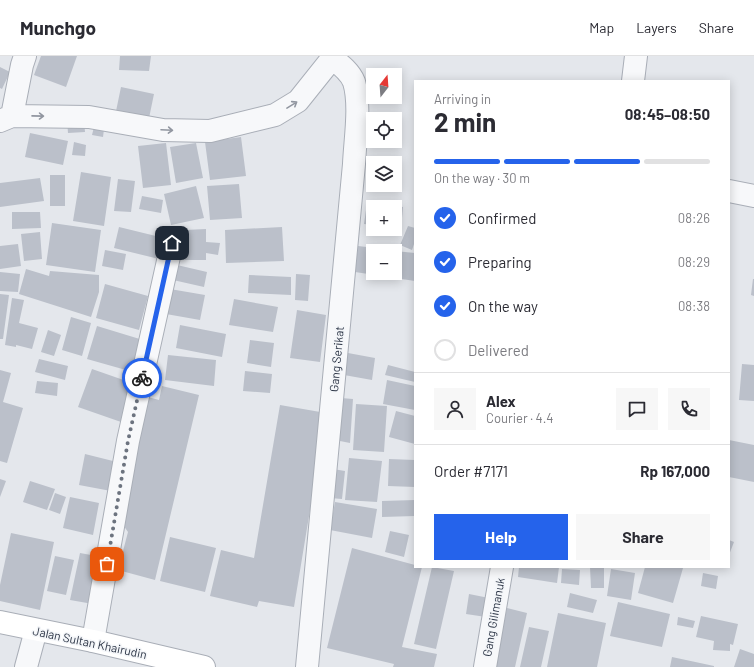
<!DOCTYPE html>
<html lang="en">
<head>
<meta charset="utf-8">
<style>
	:root { --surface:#fff; --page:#f7f7f7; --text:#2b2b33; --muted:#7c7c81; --line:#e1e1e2; --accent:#2563eb }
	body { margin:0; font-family:Barlow,sans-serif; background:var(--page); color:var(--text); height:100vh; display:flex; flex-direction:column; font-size:15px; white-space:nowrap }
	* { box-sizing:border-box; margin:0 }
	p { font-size:13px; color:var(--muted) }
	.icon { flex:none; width:22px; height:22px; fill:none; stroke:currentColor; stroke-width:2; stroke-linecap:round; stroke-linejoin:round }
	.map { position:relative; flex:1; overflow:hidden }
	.sheet { position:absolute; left:414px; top:24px; width:316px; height:488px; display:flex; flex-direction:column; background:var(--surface); border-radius:0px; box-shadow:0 2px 10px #0003 }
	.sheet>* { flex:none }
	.needle { width:26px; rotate:17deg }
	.buttons { position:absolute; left:366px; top:12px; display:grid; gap:8px }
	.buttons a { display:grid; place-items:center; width:36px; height:36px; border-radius:0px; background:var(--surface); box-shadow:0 2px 10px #0003; font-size:20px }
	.pin { position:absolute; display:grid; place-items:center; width:34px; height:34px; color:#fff; margin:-17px; border-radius:8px; box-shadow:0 2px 6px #0006 }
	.courier { position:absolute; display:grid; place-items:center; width:40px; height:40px; margin:-20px; border:3px solid #2563eb; border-radius:50%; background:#fff; color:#222; box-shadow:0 1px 5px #0007 }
	.head em { font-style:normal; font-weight:700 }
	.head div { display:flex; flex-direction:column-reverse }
	.head { display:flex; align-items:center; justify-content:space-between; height:68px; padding:0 20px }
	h1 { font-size:26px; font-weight:700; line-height:30px }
	.bar { display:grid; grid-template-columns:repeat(4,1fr); gap:6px 4px; align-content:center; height:48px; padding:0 20px }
	.bar i { height:5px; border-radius:3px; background:var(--line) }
	.bar .current { background:var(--accent) }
	.bar p { grid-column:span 4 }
	.line { display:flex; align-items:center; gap:10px; padding:0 20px; border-top:1px solid var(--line) }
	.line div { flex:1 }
	.round { display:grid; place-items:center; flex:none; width:42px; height:42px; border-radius:0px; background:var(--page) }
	ol { padding:0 20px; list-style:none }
	li { display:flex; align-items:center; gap:12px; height:44px }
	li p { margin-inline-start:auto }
	li .icon { padding:4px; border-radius:50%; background:var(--accent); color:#fff; stroke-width:4 }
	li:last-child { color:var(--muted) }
	li i { width:22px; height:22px; border:2px solid var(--line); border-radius:50% }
	.button { display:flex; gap:8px; margin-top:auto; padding:8px 20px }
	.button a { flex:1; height:46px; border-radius:0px; background:var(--accent); color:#fff; font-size:16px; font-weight:700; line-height:46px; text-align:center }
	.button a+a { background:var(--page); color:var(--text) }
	header { display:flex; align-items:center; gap:24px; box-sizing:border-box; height:56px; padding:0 20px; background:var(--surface); border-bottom:1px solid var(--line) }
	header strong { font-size:19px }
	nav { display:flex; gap:22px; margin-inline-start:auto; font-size:14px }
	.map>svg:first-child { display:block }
</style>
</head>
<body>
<header>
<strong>Munchgo</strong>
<nav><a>Map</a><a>Layers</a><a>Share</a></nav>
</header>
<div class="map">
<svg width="754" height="611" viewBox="0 0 754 611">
	<rect width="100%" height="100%" fill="#e4e7ec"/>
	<path fill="#bbc0ca" d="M41,0H77L66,31L34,19Z
		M120,0H151L149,15L119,14Z
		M0,11L10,16L2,33L0,32Z
		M121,31L154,38L148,67L115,60Z
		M67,64H84L85,76L68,77Z
		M94,71L104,73L103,81L92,79Z
		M30,77L68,85L63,109L25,101Z
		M241,81L246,120L210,124L205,86Z
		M74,86L86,89L85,100L72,99Z
		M166,87L171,129L143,132L138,90Z
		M196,87L203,122L176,127L170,91Z
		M81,116L111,121L104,170L73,165Z
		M50,119H65V150H50Z
		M40,122L44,145L0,151V127Z
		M118,123L135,125L131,156L114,155Z
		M239,128L242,162L210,164L207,130Z
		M196,130L204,162L171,169L164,138Z
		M142,140L163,144L161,157L139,153Z
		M367,147L395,150V151H373V169L364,168Z
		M395,150L403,151L401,173L395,172Z
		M12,156H40L41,172L12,173Z
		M52,167L101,174L95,216L46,209Z
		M408,170L415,172V185L412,194L400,189Z
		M119,171L164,182L159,203L114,192Z
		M282,171L284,205L226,207L225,174Z
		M206,173V186L220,187L218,199L206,197V204H185V174Z
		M40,176L42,203L24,205L21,178Z
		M18,188L21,210L0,213V190Z
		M358,190L392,194L373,195V217H395V195L415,197V225L355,216Z
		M105,194L126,198L123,214L102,210Z
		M177,209L207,216L204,231L173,224Z
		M26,213L49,220L50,215L99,219V236L91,261L19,238Z
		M0,216L20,218L18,236L0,235Z
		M296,218L310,219L308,245L295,244Z
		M249,219L291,221V239L248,237Z
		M753,223H754V240L751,239Z
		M105,228L148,240L139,274L96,262Z
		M170,233L205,239L200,264L166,258Z
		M0,238L9,239L3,283H0Z
		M12,242L24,244L19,267L38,272L32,293L16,289V291L5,289Z
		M234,243L278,251L273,276L229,269Z
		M297,254L326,259L320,306L290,302Z
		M71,261L91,267L82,300L62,294Z
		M180,269L226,278L222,301L176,292Z
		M97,270L143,284L133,316L87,303Z
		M48,274L61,279L54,300L41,296Z
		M250,284L274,287L271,311L247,307Z
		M348,297L375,302L372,324L344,319Z
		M168,299L216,304L214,330L165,324Z
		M39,303L68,310L65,324L35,316Z
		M742,308L754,309V345L739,344Z
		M388,309L415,316V326L385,319Z
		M92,313L135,328L121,366L78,351Z
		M0,314L11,317L3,346L23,352L7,407L0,405Z
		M245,315L272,318L270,337L243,335Z
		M387,324L415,330V354L383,348Z
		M37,325L58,327L57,340L35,337Z
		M162,330L199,339L155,524L118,514L128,476L119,463L148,341L159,344Z
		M341,342L353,343L350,387L335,384Z
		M356,348L387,350L384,396L353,394Z
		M280,349L326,357L294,551L259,545L257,551L210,540L221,494L254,502Z
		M396,355L415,360V388L389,381Z
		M729,384L754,389V426L729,421Z
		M85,398L117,406L111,435L79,429Z
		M349,402L382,405L377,446L345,444Z
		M389,403L415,404V431L388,430Z
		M333,413L345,415L342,443L330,442Z
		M0,423L6,425L0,441Z
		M30,425L55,433L47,454L23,446Z
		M55,437L66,441L60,458L49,454Z
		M70,441L99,447L93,479L63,472Z
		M415,444V460L382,461V445Z
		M335,446L377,453L372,482L330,474Z
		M390,475L409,479L404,501L385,496Z
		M11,477L54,486L40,554L0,545V529Z
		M170,481L216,492L205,536L160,525Z
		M729,484L734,486L729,499Z
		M352,492L415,509V511H422L402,591L437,598L434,611H393L394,608L327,592Z
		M80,497L102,501L93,548L70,544Z
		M55,500L74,504L66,539L47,535Z
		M432,511L454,515L436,593L414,588Z
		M519,511H559L557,527L518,521Z
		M590,511H604V532H591Z
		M645,511L683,512L673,547L638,537Z
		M562,513L580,514L579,529L561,527Z
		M611,513L635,517L631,544L607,540Z
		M703,517L718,520L716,533L701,530Z
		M570,537L597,544L593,557L567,551Z
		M469,538L489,542L486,561L466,558Z
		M618,546L670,558L662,591L610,580Z
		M507,552L527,557L515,611H495Z
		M558,557L606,567L597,611H547Z
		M701,560L738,568L733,589L730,588V595L713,594L714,585L696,581Z
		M678,561L695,565L693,572L677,569Z
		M529,571L549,575L541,611H520Z
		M740,593L754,598V611H734Z
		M672,601L714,610V611H670Z"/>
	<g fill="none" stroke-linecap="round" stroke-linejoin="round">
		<defs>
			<path id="minor" d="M633,25L636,0
				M12,60L22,9L25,0
				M0,65L12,60L89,61L163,74L210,75L275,59L298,45L334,0
				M729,135L754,140
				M93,585L128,385L172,187
				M26,611L36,574
				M307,611L354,108C355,84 361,49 354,26C350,16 341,9 333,3
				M485,611L502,511"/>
			<path id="secondary" d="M0,566L93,585L204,611"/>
		</defs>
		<use href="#minor" stroke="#a9aeb7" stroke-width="24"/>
		<use href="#secondary" stroke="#a9aeb7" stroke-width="24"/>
		<use href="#minor" stroke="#f7f8fa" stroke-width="22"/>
		<use href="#secondary" stroke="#fff" stroke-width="22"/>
	</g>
	<defs><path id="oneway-shaft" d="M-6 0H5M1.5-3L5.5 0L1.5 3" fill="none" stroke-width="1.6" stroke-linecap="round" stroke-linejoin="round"/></defs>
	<g stroke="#9196a0">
		<use href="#oneway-shaft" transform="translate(292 49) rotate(-32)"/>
		<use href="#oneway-shaft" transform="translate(38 60) rotate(1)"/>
		<use href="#oneway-shaft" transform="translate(167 74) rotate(3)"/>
	</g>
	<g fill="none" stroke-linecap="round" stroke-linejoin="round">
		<path stroke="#6c737f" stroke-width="4" stroke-dasharray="0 7.2" d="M107,508L128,385L142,322"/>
		<path stroke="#2563eb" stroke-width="5" d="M142,322L172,187"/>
	</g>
	<g text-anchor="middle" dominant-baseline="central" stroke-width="3" stroke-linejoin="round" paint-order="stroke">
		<g font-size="12" fill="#2b3445" stroke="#f4f6f9">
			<text transform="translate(336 303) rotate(-85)">Gang Serikat</text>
			<text transform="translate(493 561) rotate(-80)">Gang Gilimanuk</text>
			<text transform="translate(90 586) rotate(12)">Jalan Sultan Khairudin</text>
		</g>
	</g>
</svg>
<div class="buttons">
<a><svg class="needle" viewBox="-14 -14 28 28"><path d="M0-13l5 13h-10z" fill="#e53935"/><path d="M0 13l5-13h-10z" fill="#7c7c81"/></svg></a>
<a><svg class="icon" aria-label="locate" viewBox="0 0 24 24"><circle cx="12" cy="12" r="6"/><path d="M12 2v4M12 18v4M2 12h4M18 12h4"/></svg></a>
<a><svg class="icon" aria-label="layers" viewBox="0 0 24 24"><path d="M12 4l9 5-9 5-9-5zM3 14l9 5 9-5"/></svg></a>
<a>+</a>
<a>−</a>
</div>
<div class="pin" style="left:107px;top:508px;background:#ea580c"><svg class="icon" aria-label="bag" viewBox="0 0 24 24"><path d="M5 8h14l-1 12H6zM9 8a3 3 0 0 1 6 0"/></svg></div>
<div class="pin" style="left:172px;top:187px;background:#1f2937"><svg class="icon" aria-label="home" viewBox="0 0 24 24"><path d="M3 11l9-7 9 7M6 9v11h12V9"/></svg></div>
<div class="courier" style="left:142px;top:322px"><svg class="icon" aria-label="bike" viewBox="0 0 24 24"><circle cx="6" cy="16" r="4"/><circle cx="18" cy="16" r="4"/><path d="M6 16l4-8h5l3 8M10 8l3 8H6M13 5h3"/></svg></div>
<section class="sheet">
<div class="head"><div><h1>2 min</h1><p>Arriving in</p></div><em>08:45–08:50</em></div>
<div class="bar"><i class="current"></i><i class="current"></i><i class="current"></i><i></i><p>On the way · 30 m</p></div>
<ol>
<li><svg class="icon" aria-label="check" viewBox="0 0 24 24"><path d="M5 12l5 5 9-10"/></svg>Confirmed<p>08:26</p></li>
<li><svg class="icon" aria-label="check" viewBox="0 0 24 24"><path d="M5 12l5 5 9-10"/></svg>Preparing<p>08:29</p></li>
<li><svg class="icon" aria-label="check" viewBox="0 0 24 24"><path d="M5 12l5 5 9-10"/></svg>On the way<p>08:38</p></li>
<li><i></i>Delivered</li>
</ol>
<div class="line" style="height:72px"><a class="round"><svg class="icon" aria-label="person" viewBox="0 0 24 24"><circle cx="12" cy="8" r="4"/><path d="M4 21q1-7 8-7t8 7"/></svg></a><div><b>Alex</b><p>Courier · 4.4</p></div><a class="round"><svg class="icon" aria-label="chat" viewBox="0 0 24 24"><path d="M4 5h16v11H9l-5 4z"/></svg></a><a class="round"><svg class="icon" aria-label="phone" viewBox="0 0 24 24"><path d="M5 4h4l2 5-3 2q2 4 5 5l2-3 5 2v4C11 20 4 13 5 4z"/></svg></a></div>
<div class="line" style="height:52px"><div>Order #7171</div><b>Rp 167,000</b></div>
<div class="button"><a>Help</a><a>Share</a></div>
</section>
</div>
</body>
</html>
